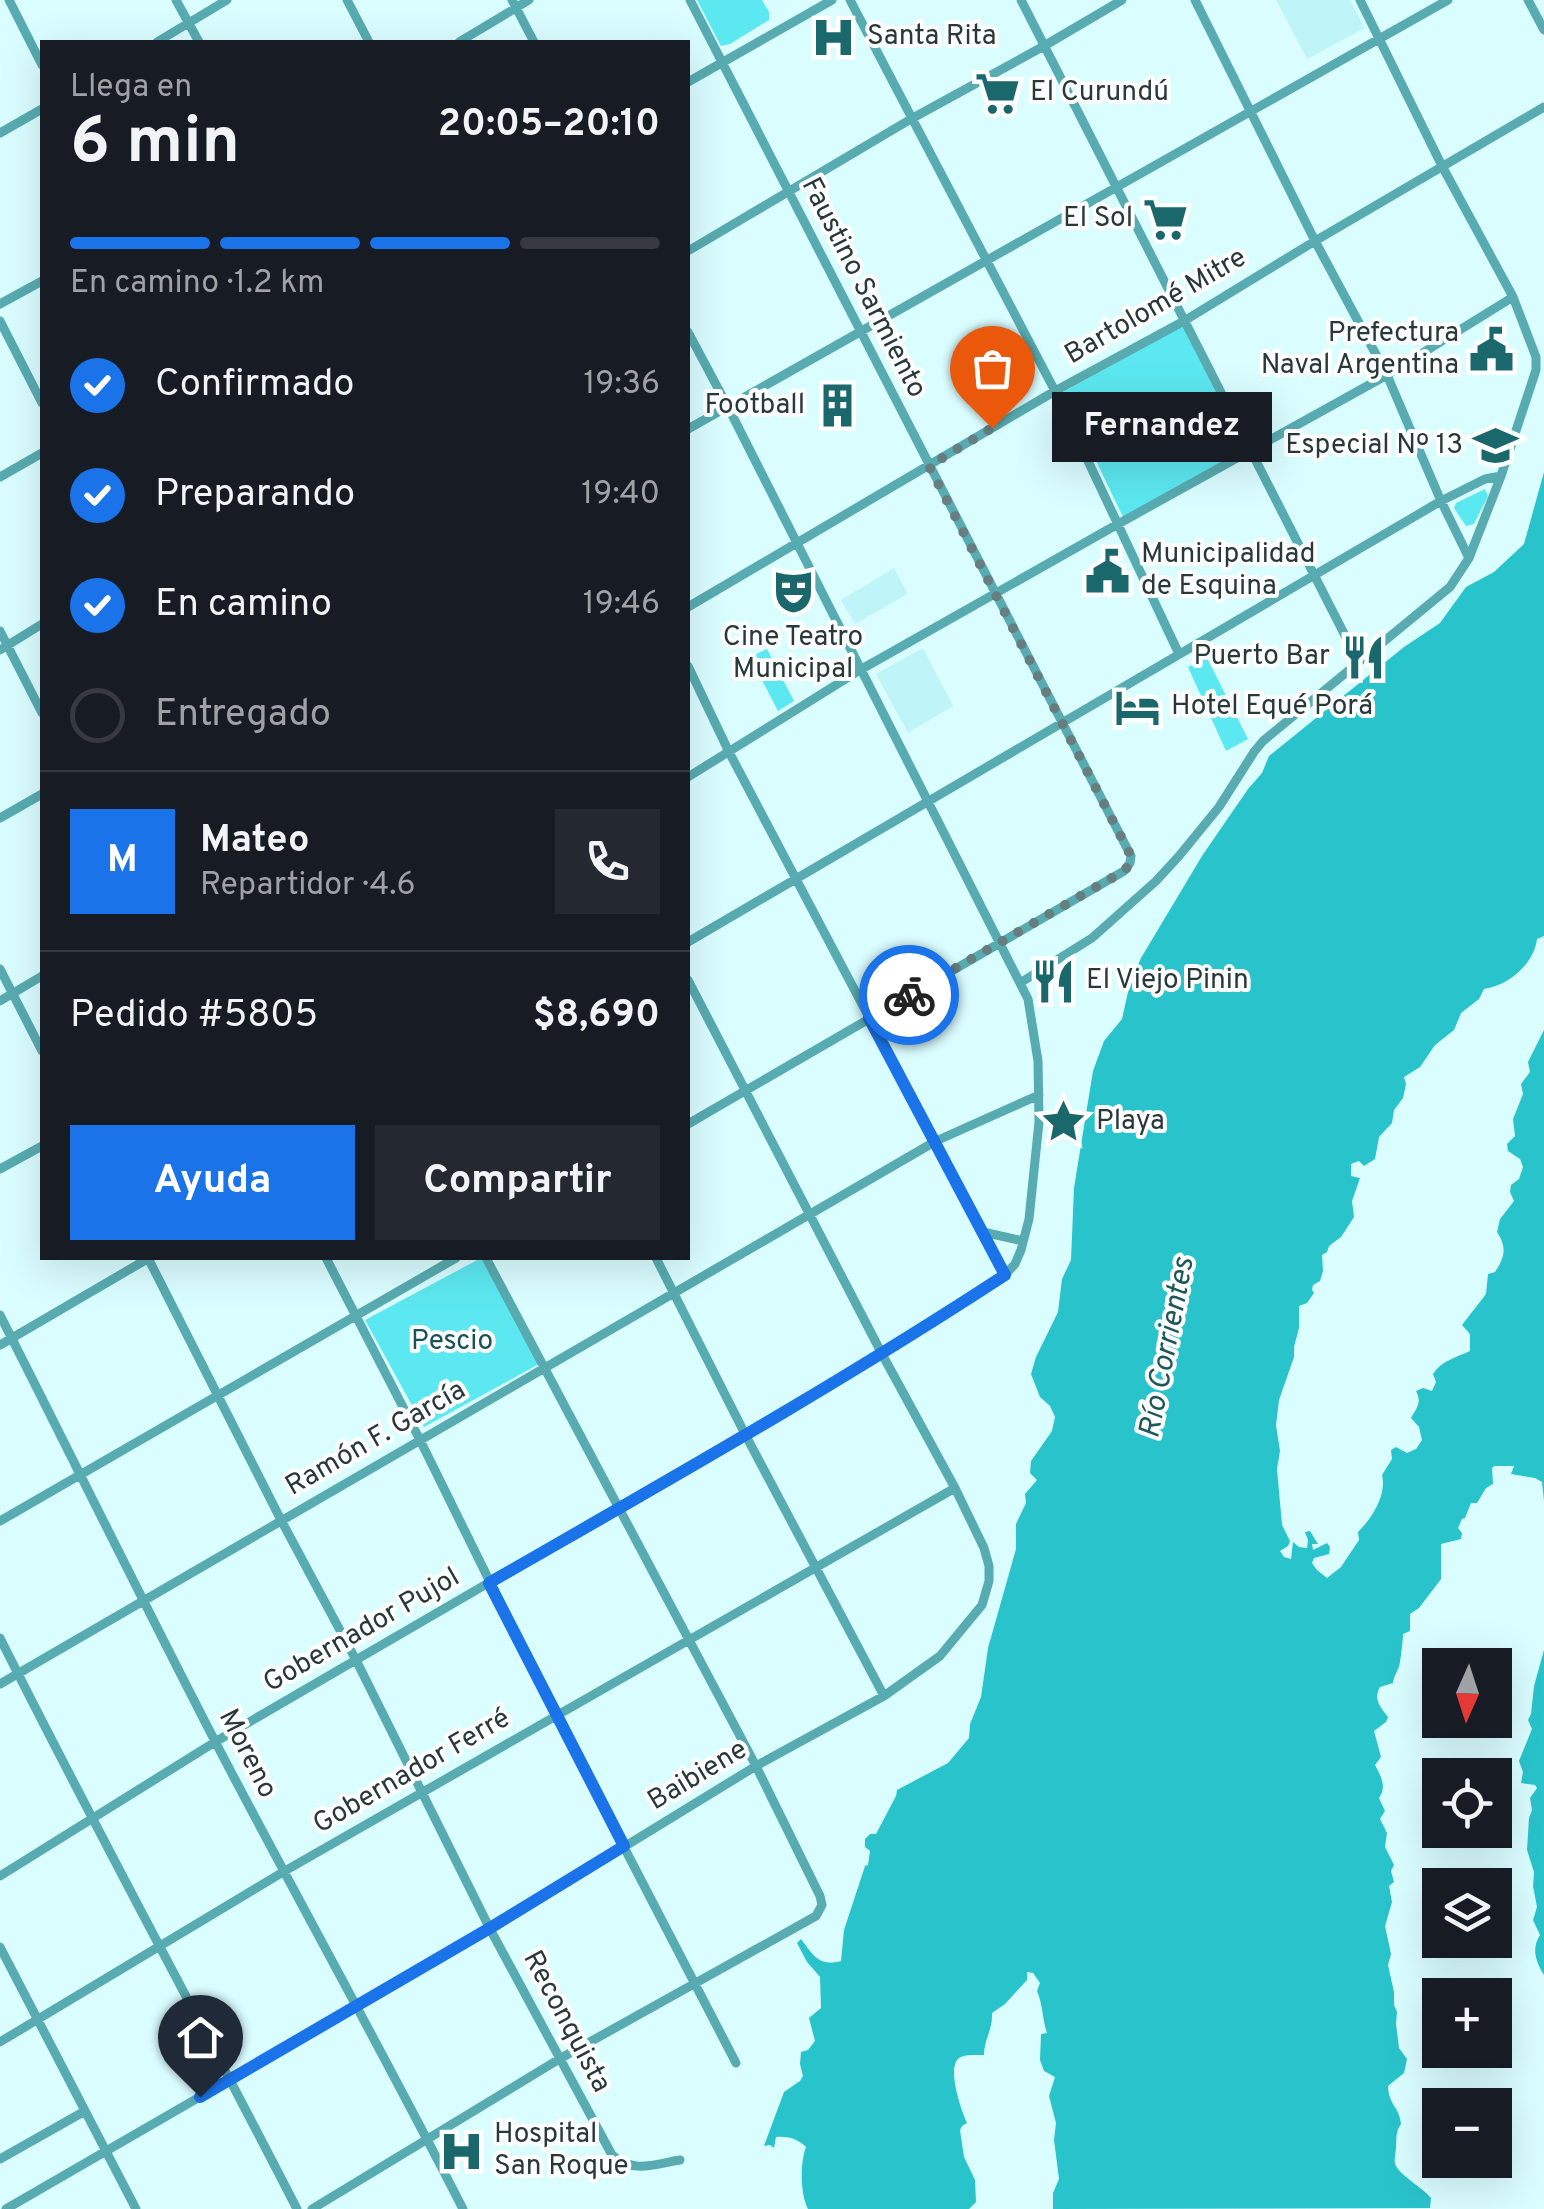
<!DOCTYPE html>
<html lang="es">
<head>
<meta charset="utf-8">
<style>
	:root { --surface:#171b24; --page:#242831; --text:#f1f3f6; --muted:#9ea1a6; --line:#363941; --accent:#1a73e8 }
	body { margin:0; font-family:Overpass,sans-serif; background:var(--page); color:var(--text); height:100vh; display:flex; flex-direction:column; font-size:38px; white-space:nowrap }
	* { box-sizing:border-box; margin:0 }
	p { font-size:32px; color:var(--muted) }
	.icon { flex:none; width:55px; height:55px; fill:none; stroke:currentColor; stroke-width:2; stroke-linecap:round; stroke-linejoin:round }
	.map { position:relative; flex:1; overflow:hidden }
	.drawer { position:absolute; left:40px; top:40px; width:650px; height:1220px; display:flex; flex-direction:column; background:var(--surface); border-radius:0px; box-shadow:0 10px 40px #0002 }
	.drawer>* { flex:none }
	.needle { width:65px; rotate:183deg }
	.controls { position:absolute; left:1422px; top:1648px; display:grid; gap:20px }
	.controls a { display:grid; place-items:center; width:90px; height:90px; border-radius:0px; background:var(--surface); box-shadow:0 10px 40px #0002; font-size:50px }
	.pin { position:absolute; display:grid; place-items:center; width:85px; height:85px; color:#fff; margin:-102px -42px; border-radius:50% 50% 50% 0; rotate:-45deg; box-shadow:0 0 10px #0007 }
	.pin .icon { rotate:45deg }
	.courier { position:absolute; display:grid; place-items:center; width:100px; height:100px; margin:-50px; border:8px solid #1a73e8; border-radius:50%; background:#fff; color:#222; box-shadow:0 2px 12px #0007 }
	.bubble { position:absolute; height:70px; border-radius:0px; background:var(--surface); box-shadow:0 10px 40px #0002; font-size:32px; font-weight:700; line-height:70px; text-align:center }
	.headline em { font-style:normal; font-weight:700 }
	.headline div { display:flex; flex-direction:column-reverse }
	.headline { display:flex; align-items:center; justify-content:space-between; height:170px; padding:0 30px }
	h1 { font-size:65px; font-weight:700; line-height:75px }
	.bar { display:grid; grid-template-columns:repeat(4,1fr); gap:15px 10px; align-content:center; height:120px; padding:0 30px }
	.bar i { height:12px; border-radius:8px; background:var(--line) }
	.bar .selected { background:var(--accent) }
	.bar p { grid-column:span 4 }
	.line { display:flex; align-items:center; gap:25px; padding:0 30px; border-top:2px solid var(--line) }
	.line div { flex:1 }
	.round { display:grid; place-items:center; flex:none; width:105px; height:105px; border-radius:0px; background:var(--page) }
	ol { padding:0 30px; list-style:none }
	li { display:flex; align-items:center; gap:30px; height:110px }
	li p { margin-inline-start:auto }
	li .icon { padding:10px; border-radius:50%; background:var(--accent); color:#fff; stroke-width:4 }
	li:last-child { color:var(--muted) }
	li i { width:55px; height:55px; border:5px solid var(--line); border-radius:50% }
	.button { display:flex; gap:20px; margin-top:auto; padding:20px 30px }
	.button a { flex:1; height:115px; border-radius:0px; background:var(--accent); color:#fff; font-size:40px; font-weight:700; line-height:115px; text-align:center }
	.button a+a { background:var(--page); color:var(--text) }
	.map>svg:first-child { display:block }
</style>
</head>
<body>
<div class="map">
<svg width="1544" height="2209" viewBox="0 0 1544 2209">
	<rect width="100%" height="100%" fill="#dafdff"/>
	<path fill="#bff5f8" d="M1276,0H1350L1365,28L1307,59Z
		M894,568L908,594L855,624L841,600Z
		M923,648L953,706L908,733L876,674Z"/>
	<path fill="#5ce8f0" d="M697,0H762L769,12V20L730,44L721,46Z
		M1183,326L1244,449L1123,517L1063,392Z
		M1485,489L1488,496L1474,524L1466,526L1454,508L1456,503Z
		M767,649L794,701L778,711L750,657Z
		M1207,658L1248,739L1226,751L1188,667Z
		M481,1258L539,1364L424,1427L365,1320Z"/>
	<path fill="#29c3cc" d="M1544,472V936L1537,939C1534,964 1508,986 1484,989L1479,999L1461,1013L1454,1030L1435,1045L1420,1067L1404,1077L1406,1084L1403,1098L1394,1110L1392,1123L1379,1137L1375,1159L1364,1166L1359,1161L1351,1164V1176L1360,1178L1352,1201L1354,1217L1341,1237L1329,1246L1327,1252L1322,1255L1323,1271L1320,1281L1313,1285L1312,1290L1314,1293L1307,1303L1299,1306V1328L1294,1347V1357L1279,1400L1276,1425L1280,1451L1277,1469L1282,1525L1290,1541L1288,1546L1280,1551L1284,1557L1291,1559L1293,1542L1299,1547L1307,1548L1308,1540L1305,1532L1310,1531L1318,1544H1312L1313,1550L1327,1543L1330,1547L1329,1554L1314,1558L1312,1563L1317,1570L1327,1578L1341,1567L1359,1540L1358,1532C1372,1518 1387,1495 1382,1475L1392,1459L1391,1450L1396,1447L1407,1453L1416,1449L1422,1440L1419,1427L1411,1418C1417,1407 1422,1403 1416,1391L1423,1388L1432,1391L1436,1382L1433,1374C1441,1361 1457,1357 1470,1351V1334L1462,1325L1486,1294L1488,1274L1495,1272C1505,1257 1507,1247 1497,1232L1500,1219L1514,1201L1510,1192L1511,1185L1519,1179L1523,1167L1520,1159L1508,1151L1507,1144L1515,1136L1513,1119L1523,1094L1521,1084L1530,1072L1528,1062L1544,1030V1501L1542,1482L1535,1478L1511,1474L1514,1466H1494L1492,1468L1493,1484L1486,1488L1477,1503H1471L1465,1518L1462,1519L1458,1528L1462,1533L1461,1539L1441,1544V1579L1419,1608L1410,1614V1631L1403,1634C1403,1639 1401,1656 1400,1662C1399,1670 1394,1674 1393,1683L1380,1687C1373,1699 1380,1707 1388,1717L1386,1722L1374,1731L1381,1757L1375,1765C1381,1776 1387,1787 1379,1798L1385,1811L1380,1819L1387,1833L1385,1847L1394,1865L1391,1871L1394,1882L1389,1886L1392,1902L1385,1926L1391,1954L1388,1965L1394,1992V2005L1397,2012L1396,2024L1399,2048L1407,2059L1404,2073L1388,2086C1389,2106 1399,2106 1401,2124C1395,2133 1397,2137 1396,2147C1396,2151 1394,2161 1395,2164C1399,2175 1422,2187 1431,2198L1430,2208L1053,2209V2193L1059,2179L1054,2140L1056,2123L1049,2096L1055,2077L1044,2071L1040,2060L1041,2034L1047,2033C1042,2018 1043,2005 1037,1991L1040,1983L1033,1973L1027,1972V1980L1005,2004L992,2013C993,2029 984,2040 984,2055C978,2055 964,2054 959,2058C946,2068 962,2112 967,2123L962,2126L960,2130L964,2157L975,2180L976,2202L969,2209H808C800,2194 800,2163 806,2147C798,2139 788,2136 776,2137L774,2148L770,2145L764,2146L784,2092L800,2081L803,2076L800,2064L801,2052L808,2050L815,2041L809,2018L821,2008L820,1977L807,1962L797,1943L801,1939C813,1955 819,1967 841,1961L844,1930L865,1866L868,1865L870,1851L865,1847V1839L870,1834H876L896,1796L897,1790L948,1763L969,1738L970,1724L981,1697L988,1648L1016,1549V1524L1026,1503L1025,1494L1037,1480L1030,1473L1031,1461L1052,1431L1055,1417L1050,1406L1040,1397L1031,1374L1036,1357L1058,1312L1062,1279L1071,1260L1074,1188L1093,1071L1104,1041L1122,1019L1130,983L1141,958L1202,856L1248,789L1262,773L1269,756L1404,647L1440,623L1466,587L1494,572L1524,544Z
		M1544,1650V1975C1536,1962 1531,1949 1540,1935L1533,1920L1537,1907L1533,1886L1534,1872L1527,1850L1529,1818L1532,1810L1530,1798L1537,1788L1535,1785L1521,1783L1523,1772L1519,1761L1532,1729L1528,1720L1531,1714L1534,1686Z"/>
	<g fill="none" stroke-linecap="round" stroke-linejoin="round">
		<path stroke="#58abb0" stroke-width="9" d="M9,0L42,65
			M176,0L199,42
			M347,0L369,42
			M512,0L534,42
			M850,0L1055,391L1179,654
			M1021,0L1358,661
			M1195,0L1315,241L1387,375L1441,501L1469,558
			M1528,0L1544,30
			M157,42L227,0
			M459,42L529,0
			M688,82L832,0
			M0,133L42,109
			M688,251L911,119L1044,46L1122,0
			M0,304L42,281
			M0,321L42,403
			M688,429L1448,0
			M0,477L42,453
			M688,607L1055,391L1184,321L1315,241L1544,107
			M0,631L42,713
			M0,650L42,624
			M688,666L729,752L1005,1275
			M688,777L860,670L1118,524L1387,375L1513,297
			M0,818L42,794
			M688,942L1441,501L1485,479L1501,476
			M0,969L42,1051
			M1020,983L1092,938L1156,881L1179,856L1219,807L1254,752L1263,741L1450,587L1469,558L1501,476L1536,370V357L1513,297L1442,166L1360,0
			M0,1001L42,976
			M688,1124L1124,871L1130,863L1131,856L690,0
			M0,1169L42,1146
			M983,1232L1023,1241
			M148,1258L281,1520L357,1662L490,1929L612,2155C634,2174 654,2164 680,2160
			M326,1258L420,1440L556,1716L736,2063
			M656,1258L746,1436L884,1696
			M0,1315C73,1459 144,1604 218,1747C299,1902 384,2054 463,2209
			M0,1345L149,1258
			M0,1521L456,1258
			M0,1638C96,1830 199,2018 297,2209
			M0,1684L936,1141L1039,1095
			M0,1876L215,1742L882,1354L1005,1275L1015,1264L1021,1250L1029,1219L1039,1122L1038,1061L1028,999L728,407L688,332
			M0,1947L136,2209
			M0,2042L283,1872L955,1488
			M0,2159L85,2111
			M6,2209L490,1929L756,1766L884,1696L940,1656L982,1605L989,1581V1566L984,1548L955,1488L882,1354L688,980
			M312,2209L561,2058L816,1916L822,1905L820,1896L756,1766L486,1258"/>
	</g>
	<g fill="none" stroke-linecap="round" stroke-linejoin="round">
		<path stroke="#667e7f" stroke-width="10" stroke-dasharray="0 18" d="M909,995L1124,871L1130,864L1131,856L929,466L992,428"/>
		<path stroke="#1a73e8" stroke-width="12" d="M200,2097L490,1928L624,1846L489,1583C663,1483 837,1385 1005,1275L869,1018L909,995"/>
	</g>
	<defs>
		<symbol id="hospital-bare" viewBox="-9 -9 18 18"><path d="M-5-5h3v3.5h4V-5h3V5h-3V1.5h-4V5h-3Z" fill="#1a686c" stroke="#fff" stroke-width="2.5" paint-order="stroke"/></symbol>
		<symbol id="supermarket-bare" viewBox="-9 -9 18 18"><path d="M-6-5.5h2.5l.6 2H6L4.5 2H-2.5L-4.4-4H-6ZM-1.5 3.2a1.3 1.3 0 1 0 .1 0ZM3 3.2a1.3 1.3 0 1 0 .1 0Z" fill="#1a686c" stroke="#fff" stroke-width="2.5" paint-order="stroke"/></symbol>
		<symbol id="civic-bare" viewBox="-9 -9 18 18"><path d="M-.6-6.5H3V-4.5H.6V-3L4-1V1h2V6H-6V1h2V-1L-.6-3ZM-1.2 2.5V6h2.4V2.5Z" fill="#1a686c" stroke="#fff" stroke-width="2.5" paint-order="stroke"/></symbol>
		<symbol id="building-bare" viewBox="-9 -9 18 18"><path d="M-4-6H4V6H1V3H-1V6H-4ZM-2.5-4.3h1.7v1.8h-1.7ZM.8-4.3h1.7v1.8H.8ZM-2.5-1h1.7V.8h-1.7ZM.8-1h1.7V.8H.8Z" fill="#1a686c" stroke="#fff" stroke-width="2.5" paint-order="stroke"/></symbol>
		<symbol id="school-bare" viewBox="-9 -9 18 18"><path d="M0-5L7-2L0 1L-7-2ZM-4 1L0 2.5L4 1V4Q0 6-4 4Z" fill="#1a686c" stroke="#fff" stroke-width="2.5" paint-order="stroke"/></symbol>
		<symbol id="theatre-bare" viewBox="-9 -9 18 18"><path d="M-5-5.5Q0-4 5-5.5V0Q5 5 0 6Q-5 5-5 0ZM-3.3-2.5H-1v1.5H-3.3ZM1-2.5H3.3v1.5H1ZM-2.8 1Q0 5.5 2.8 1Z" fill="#1a686c" stroke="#fff" stroke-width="2.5" paint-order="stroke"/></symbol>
		<symbol id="restaurant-bare" viewBox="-9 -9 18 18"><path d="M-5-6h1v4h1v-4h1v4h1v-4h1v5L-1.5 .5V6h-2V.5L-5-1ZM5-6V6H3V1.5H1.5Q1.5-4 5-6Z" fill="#1a686c" stroke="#fff" stroke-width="2.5" paint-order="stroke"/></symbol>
		<symbol id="hotel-bare" viewBox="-9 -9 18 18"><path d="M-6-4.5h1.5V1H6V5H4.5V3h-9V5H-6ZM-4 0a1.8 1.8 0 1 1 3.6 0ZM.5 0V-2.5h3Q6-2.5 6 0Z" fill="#1a686c" stroke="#fff" stroke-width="2.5" paint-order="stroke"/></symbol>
		<symbol id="sight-bare" viewBox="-9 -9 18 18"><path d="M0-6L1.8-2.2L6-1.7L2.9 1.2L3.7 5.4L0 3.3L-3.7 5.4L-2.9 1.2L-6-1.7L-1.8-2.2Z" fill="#1a686c" stroke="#fff" stroke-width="2.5" paint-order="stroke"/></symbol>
	</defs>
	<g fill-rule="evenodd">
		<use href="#hospital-bare" x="802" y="6" width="63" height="63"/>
		<use href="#supermarket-bare" x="966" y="62" width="63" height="63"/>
		<use href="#supermarket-bare" x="1134" y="188" width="63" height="63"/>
		<use href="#civic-bare" x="1460" y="318" width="63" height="63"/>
		<use href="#building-bare" x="806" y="374" width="63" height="63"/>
		<use href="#school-bare" x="1464" y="414" width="63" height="63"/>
		<use href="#civic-bare" x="1076" y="540" width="63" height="63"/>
		<use href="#theatre-bare" x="762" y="560" width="63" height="63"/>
		<use href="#restaurant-bare" x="1332" y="626" width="63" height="63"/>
		<use href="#hotel-bare" x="1106" y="676" width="63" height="63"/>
		<use href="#restaurant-bare" x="1022" y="950" width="63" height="63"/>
		<use href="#sight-bare" x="1032" y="1090" width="63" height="63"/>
		<use href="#hospital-bare" x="430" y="2120" width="63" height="63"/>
	</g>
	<g text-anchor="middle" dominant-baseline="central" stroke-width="8" stroke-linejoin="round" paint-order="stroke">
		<g font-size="28" fill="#28393a" stroke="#fff" text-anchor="start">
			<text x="867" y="37">Santa Rita</text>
			<text x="1030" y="93">El Curundú</text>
			<text x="1133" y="219" text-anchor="end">El Sol</text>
			<text x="1459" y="334" text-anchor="end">Prefectura<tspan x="1459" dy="32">Naval Argentina</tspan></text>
			<text x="805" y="406" text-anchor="end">Football</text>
			<text x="1463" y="446" text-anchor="end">Especial Nº 13</text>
			<text x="1141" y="555">Municipalidad<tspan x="1141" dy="32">de Esquina</tspan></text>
			<text x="793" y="638" text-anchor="middle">Cine Teatro<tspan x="793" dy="32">Municipal</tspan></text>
			<text x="1330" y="657" text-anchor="end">Puerto Bar</text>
			<text x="1171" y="707">Hotel Equé Porá</text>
			<text x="1086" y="981">El Viejo Pinin</text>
			<text x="1096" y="1122">Playa</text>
			<text x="494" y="2135">Hospital<tspan x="494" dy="32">San Roque</tspan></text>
		</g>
		<g font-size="28" fill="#28393a" stroke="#fff">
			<text transform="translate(863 288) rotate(63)">Faustino Sarmiento</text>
			<text transform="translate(1156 307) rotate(-30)">Bartolomé Mitre</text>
			<text transform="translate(376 1439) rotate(-30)">Ramón F. García</text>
			<text transform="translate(362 1631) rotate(-30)">Gobernador Pujol</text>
			<text transform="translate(247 1754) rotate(63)">Moreno</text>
			<text transform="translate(412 1772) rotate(-30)">Gobernador Ferré</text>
			<text transform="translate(698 1776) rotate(-31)">Baibiene</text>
			<text transform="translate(566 2022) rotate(62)">Reconquista</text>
		</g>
		<g font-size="28" fill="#165256" stroke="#fff">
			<text x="452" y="1342">Pescio</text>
		</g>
		<g font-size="30" font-style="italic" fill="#1c575b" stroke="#fff">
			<text transform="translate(1168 1348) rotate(-79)">Río Corrientes</text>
		</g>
	</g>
</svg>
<div class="controls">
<a><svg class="needle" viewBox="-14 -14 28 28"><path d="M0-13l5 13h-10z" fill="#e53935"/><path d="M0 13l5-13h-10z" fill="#9ea1a6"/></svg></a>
<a><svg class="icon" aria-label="locate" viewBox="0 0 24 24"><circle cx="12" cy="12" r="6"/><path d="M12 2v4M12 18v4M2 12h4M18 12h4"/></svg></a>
<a><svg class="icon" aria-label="layers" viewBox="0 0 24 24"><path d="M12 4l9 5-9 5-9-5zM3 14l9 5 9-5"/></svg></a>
<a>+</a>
<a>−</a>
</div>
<div class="pin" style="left:992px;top:428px;background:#ea580c"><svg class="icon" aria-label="bag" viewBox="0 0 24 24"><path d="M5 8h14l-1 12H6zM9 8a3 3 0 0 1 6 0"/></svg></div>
<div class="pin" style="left:200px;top:2097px;background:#1f2937"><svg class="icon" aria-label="home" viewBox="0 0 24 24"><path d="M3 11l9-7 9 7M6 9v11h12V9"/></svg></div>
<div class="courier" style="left:909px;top:995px"><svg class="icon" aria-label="bike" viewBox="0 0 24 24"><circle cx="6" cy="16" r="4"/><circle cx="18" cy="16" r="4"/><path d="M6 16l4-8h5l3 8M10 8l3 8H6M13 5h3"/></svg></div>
<div class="bubble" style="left:1052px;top:392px;width:220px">Fernandez</div>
<section class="drawer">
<div class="headline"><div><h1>6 min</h1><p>Llega en</p></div><em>20:05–20:10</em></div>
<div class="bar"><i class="selected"></i><i class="selected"></i><i class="selected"></i><i></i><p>En camino · 1.2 km</p></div>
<ol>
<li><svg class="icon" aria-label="check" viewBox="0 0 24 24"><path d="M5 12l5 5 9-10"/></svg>Confirmado<p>19:36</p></li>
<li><svg class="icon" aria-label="check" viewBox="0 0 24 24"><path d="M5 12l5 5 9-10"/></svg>Preparando<p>19:40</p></li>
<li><svg class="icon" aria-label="check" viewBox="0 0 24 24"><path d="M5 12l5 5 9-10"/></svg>En camino<p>19:46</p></li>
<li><i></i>Entregado</li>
</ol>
<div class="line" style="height:180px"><b class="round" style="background:var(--accent);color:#fff">M</b><div><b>Mateo</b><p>Repartidor · 4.6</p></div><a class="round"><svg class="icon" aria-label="phone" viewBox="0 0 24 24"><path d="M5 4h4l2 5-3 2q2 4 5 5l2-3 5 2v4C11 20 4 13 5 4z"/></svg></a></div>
<div class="line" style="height:130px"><div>Pedido #5805</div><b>$8,690</b></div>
<div class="button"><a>Ayuda</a><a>Compartir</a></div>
</section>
</div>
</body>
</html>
